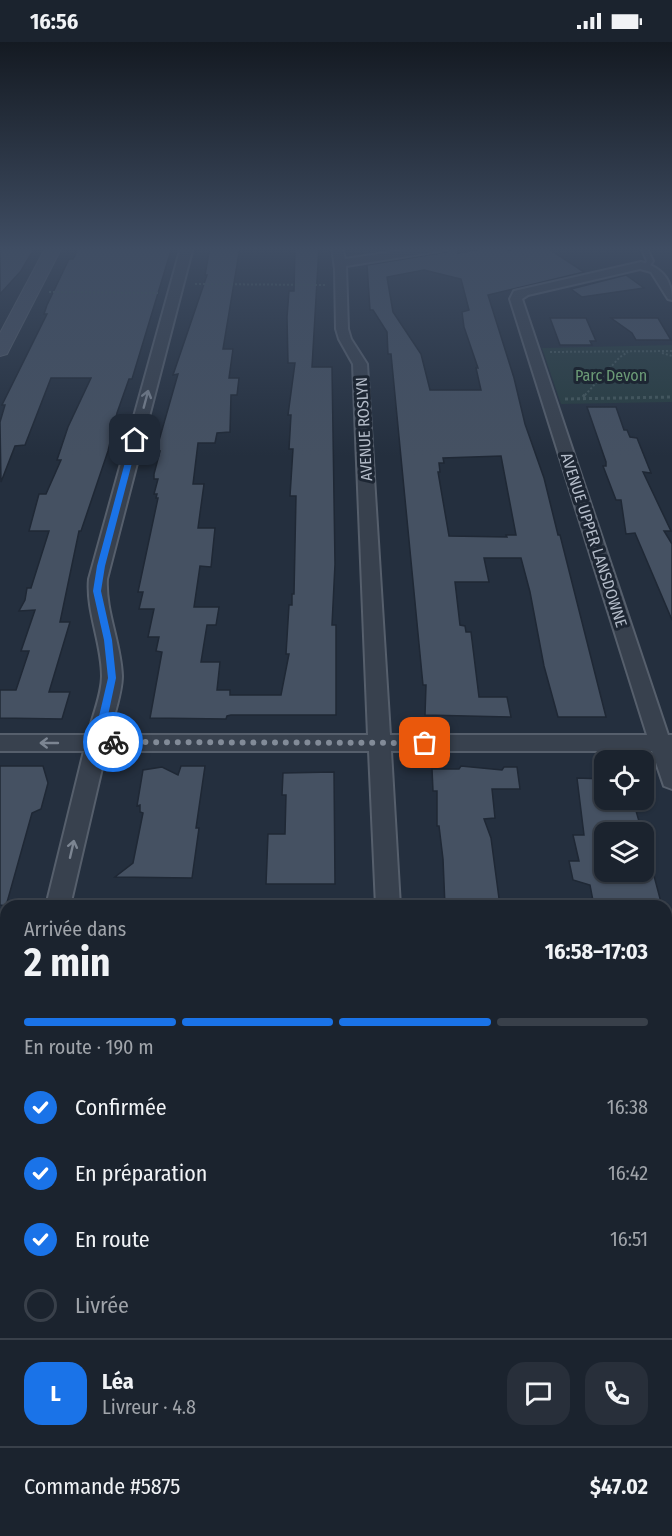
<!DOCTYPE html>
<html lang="fr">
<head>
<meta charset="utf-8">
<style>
	:root { --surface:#1b232e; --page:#282f3a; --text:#f1f3f6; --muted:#a0a4aa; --line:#39404a; --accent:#1a73e8 }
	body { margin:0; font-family:"Fira Sans Condensed",sans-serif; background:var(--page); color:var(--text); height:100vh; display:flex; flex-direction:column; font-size:22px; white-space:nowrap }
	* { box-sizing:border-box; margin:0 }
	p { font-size:20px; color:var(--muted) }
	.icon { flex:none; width:33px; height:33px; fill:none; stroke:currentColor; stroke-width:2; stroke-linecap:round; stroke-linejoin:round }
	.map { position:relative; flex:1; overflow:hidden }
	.panel { position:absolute; left:0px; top:858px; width:672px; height:636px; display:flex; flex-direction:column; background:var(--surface); border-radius:18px 18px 0 0; box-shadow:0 2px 4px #0004,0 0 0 2px var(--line) }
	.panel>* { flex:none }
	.tools { position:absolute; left:594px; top:708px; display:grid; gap:12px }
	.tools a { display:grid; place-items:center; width:60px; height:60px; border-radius:12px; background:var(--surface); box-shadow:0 2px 4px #0004,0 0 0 2px var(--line); font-size:30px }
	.pin { position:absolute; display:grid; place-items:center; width:51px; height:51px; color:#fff; margin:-26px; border-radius:12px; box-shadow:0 3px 9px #0006 }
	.courier { position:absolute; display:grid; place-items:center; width:60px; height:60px; margin:-30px; border:4px solid #1a73e8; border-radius:50%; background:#fff; color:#222; box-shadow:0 2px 8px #0007 }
	.overview em { font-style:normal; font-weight:700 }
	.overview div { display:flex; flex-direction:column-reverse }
	.overview { display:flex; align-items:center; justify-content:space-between; height:102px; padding:0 24px }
	h1 { font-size:39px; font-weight:700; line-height:45px }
	.bar { display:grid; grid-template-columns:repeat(4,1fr); gap:9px 6px; align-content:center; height:72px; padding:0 24px }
	.bar i { height:8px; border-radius:4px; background:var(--line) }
	.bar .active { background:var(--accent) }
	.bar p { grid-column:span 4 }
	.line { display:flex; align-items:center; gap:15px; padding:0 24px; border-top:2px solid var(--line) }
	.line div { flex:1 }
	.round { display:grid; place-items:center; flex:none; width:63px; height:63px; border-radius:18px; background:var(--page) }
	ol { padding:0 24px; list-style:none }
	li { display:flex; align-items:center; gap:18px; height:66px }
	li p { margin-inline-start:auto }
	li .icon { padding:6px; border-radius:50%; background:var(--accent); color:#fff; stroke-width:4 }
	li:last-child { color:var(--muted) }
	li i { width:33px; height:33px; border:3px solid var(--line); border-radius:50% }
	.status { display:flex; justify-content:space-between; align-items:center; height:42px; padding:0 30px; background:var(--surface); direction:ltr }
	.status svg { height:16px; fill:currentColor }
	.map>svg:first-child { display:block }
</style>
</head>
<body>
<div class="status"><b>16:56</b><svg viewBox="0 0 49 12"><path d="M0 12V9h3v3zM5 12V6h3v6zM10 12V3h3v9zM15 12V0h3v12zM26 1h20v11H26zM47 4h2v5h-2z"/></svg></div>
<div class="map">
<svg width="672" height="1494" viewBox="0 0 672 1494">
	<rect width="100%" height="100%" fill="#242f3e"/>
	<path fill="#263c3f" d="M672,303V360L561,362L542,306Z"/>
	<path fill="#455162" stroke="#1f2835" stroke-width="1.5" fill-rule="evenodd" d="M0,205H35L21,229L0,252Z
		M79,205H98L97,207L172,205L132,337H129L117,371L108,409L81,489H79L60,580H70L49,650H70L62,677L0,676V648H16L29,609H21L35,568L19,569L25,558L27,546H31L49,489H29L39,452H46L61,418H57L68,385L91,336H51L25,403L15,404L1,440L0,380L5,363H2L47,272H44L47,263L69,217H73Z
		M210,205H240L223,307H233L229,336H239L237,353H231L230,390L217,391L215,401H198L193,442H204L198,486H215L211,525L200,524L194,565H219L216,583H207L201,620H220L217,648H230V653H281L289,612H286L289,563H292V552H294L296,454H290L293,407H289L291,373H288L295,321H288L287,275L289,249H294L295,205H319L312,325H332L335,522L332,583H336V673H231L227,674L226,677L150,676L162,610L156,609L159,595H148L154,567H139L143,550H138L158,456H156L157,452H154L158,437H154V432L160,409H156L178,332L173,333L207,233H205Z
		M454,205H458V211L494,205H503L508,208L546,205L584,230L488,253L514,336L525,382L544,436L558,493H560L606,675H558L544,624L530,550L521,516H484L489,540H455L460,583L465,584L466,590H471L479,655H507L511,675L425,673L426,643H423L391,312H388L387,290L373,268H370L367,223L446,210ZM424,228L461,237L469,268L462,270L464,285L478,326H476L481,348H430L421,312L393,270L387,235ZM501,414L516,493H506L507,495L449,494L438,430H440L439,421H444L443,416Z
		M626,233L644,246L582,255L571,247Z
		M550,276H586L596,299H590L592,303H560Z
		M611,276H658L671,298H636L632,291Z
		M587,365H616L624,388H627L630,395L637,396L651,431L643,430L671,489H664L672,502V578L635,491L626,492L621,458H616L603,424H606V420Z
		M0,724H43L48,741L41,767L32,771L6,864L0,863Z
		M181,724H205L196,786H199L192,836L115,835L133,821L143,771L140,770V763L137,764L143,728L162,725L178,733Z
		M461,724L502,728L504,725H517L520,747H492L495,776L484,777L491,796L500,864H445L443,817L439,784H437V749H433L432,727H459Z
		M334,730L335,842H266L268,792H285L286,753H282L283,731Z
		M577,736L604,737V758H633L642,790H604V830H653L662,864H594L590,843L573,838L569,819H579L573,793H584Z"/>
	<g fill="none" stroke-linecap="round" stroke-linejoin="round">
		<defs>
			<path id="lane" d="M641,205H646L653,219L649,225L644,224L647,219Z"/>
			<path id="street" d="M181,205H193L107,537C105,569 121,601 122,634C122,652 113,675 109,693H368L353,322L339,297L336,287L335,227L332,205H342L345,217L426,205H452L446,208L346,224L348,287L351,297L367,322L390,693H647L510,257L514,249L641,220C661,225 672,237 672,258L668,257L651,230L640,227L528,253L522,257L668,693H672V747L664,744L652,709H391L400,864H376L369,709H106L70,864H46L84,709H0V693H88C92,675 102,653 102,634C102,601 86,569 89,537Z
				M6,1074V1128L0,1130V1077Z
				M672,1124V1154L666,1155V1125Z"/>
			<path id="secondary" d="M46,205H62L9,308L7,312L0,314V291Z
				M0,1430L6,1432V1484L0,1482Z
				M47,1488H112L115,1494H50Z"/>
		</defs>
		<use href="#lane" stroke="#565f6c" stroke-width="4"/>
		<use href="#street" stroke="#565f6c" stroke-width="4"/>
		<use href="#secondary" stroke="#565f6c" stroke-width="2"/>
		<path stroke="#44595c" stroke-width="2" stroke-dasharray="2 2" stroke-linecap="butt" d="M511,205L548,230
			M195,242L325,243
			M49,250L158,251
			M550,310L672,309
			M662,311L672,314
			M585,353L620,315L628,310"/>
		<path stroke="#44595c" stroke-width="3" stroke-dasharray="3 3" stroke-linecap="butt" d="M583,355L586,351
			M565,357L672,355"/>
		<use href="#lane" fill="#38414e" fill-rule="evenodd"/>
		<use href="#street" fill="#38414e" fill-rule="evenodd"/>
		<use href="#secondary" fill="#465061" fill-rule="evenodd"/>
	</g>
	<defs><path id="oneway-shaft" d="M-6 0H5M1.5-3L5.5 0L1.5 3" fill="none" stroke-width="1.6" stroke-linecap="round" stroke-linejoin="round" transform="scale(1.5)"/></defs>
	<g stroke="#7c8592">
		<use href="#oneway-shaft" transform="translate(146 357) rotate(-75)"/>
		<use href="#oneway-shaft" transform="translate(49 701) rotate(180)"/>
		<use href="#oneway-shaft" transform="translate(72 807) rotate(-77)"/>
	</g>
	<linearGradient id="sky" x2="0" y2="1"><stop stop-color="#141a22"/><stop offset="0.5" stop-color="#3f4d63"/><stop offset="1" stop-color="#3f4d63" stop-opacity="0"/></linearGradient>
	<rect width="672" height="414" fill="url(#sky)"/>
	<path fill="#1a73e8" d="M135,396L138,398L105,524L101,549L112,598L116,636L103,697H113L118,700C113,706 98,706 93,700L108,636L104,598L93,549L97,524L131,398Z"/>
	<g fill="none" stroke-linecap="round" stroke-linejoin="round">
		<path stroke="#828b98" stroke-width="6" stroke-dasharray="0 10.8" d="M113,700L425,701"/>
	</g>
	<g text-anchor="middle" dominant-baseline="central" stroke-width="6" stroke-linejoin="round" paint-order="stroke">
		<g font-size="16" fill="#6b9a76" stroke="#1d2633">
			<text x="611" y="333">Parc Devon</text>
		</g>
		<g font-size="16" fill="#b4bcc9" stroke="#1d2633">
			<text transform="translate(364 387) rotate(-93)">AVENUE ROSLYN</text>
			<text transform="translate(594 498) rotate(72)">AVENUE UPPER LANSDOWNE</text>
		</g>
	</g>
</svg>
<div class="tools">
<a><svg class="icon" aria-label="locate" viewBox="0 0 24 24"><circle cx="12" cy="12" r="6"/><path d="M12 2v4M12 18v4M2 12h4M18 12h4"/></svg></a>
<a><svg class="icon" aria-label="layers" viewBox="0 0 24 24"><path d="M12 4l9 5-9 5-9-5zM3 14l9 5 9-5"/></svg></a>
</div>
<div class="pin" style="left:425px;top:701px;background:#ea580c"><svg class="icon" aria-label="bag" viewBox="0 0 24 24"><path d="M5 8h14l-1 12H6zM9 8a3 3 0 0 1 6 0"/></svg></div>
<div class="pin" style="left:135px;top:398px;background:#1f2937"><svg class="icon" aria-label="home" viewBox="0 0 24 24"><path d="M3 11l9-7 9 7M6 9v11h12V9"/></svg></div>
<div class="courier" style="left:113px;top:700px"><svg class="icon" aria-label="bike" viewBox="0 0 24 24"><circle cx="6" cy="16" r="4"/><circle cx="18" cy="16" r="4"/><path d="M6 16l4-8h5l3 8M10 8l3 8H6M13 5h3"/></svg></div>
<section class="panel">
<div class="overview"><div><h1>2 min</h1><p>Arrivée dans</p></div><em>16:58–17:03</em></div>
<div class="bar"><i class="active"></i><i class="active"></i><i class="active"></i><i></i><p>En route · 190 m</p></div>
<ol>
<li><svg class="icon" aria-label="check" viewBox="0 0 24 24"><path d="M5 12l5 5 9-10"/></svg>Confirmée<p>16:38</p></li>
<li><svg class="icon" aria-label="check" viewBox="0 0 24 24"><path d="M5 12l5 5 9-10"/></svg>En préparation<p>16:42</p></li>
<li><svg class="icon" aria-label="check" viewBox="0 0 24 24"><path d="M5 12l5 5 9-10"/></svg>En route<p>16:51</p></li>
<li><i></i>Livrée</li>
</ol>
<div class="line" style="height:108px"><b class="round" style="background:var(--accent);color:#fff">L</b><div><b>Léa</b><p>Livreur · 4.8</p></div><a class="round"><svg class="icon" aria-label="chat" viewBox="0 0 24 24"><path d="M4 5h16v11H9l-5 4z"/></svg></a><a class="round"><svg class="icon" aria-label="phone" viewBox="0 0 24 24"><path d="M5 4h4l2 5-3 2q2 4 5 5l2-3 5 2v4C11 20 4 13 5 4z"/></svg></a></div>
<div class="line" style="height:78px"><div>Commande #5875</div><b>$47.02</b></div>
</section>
</div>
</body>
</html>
